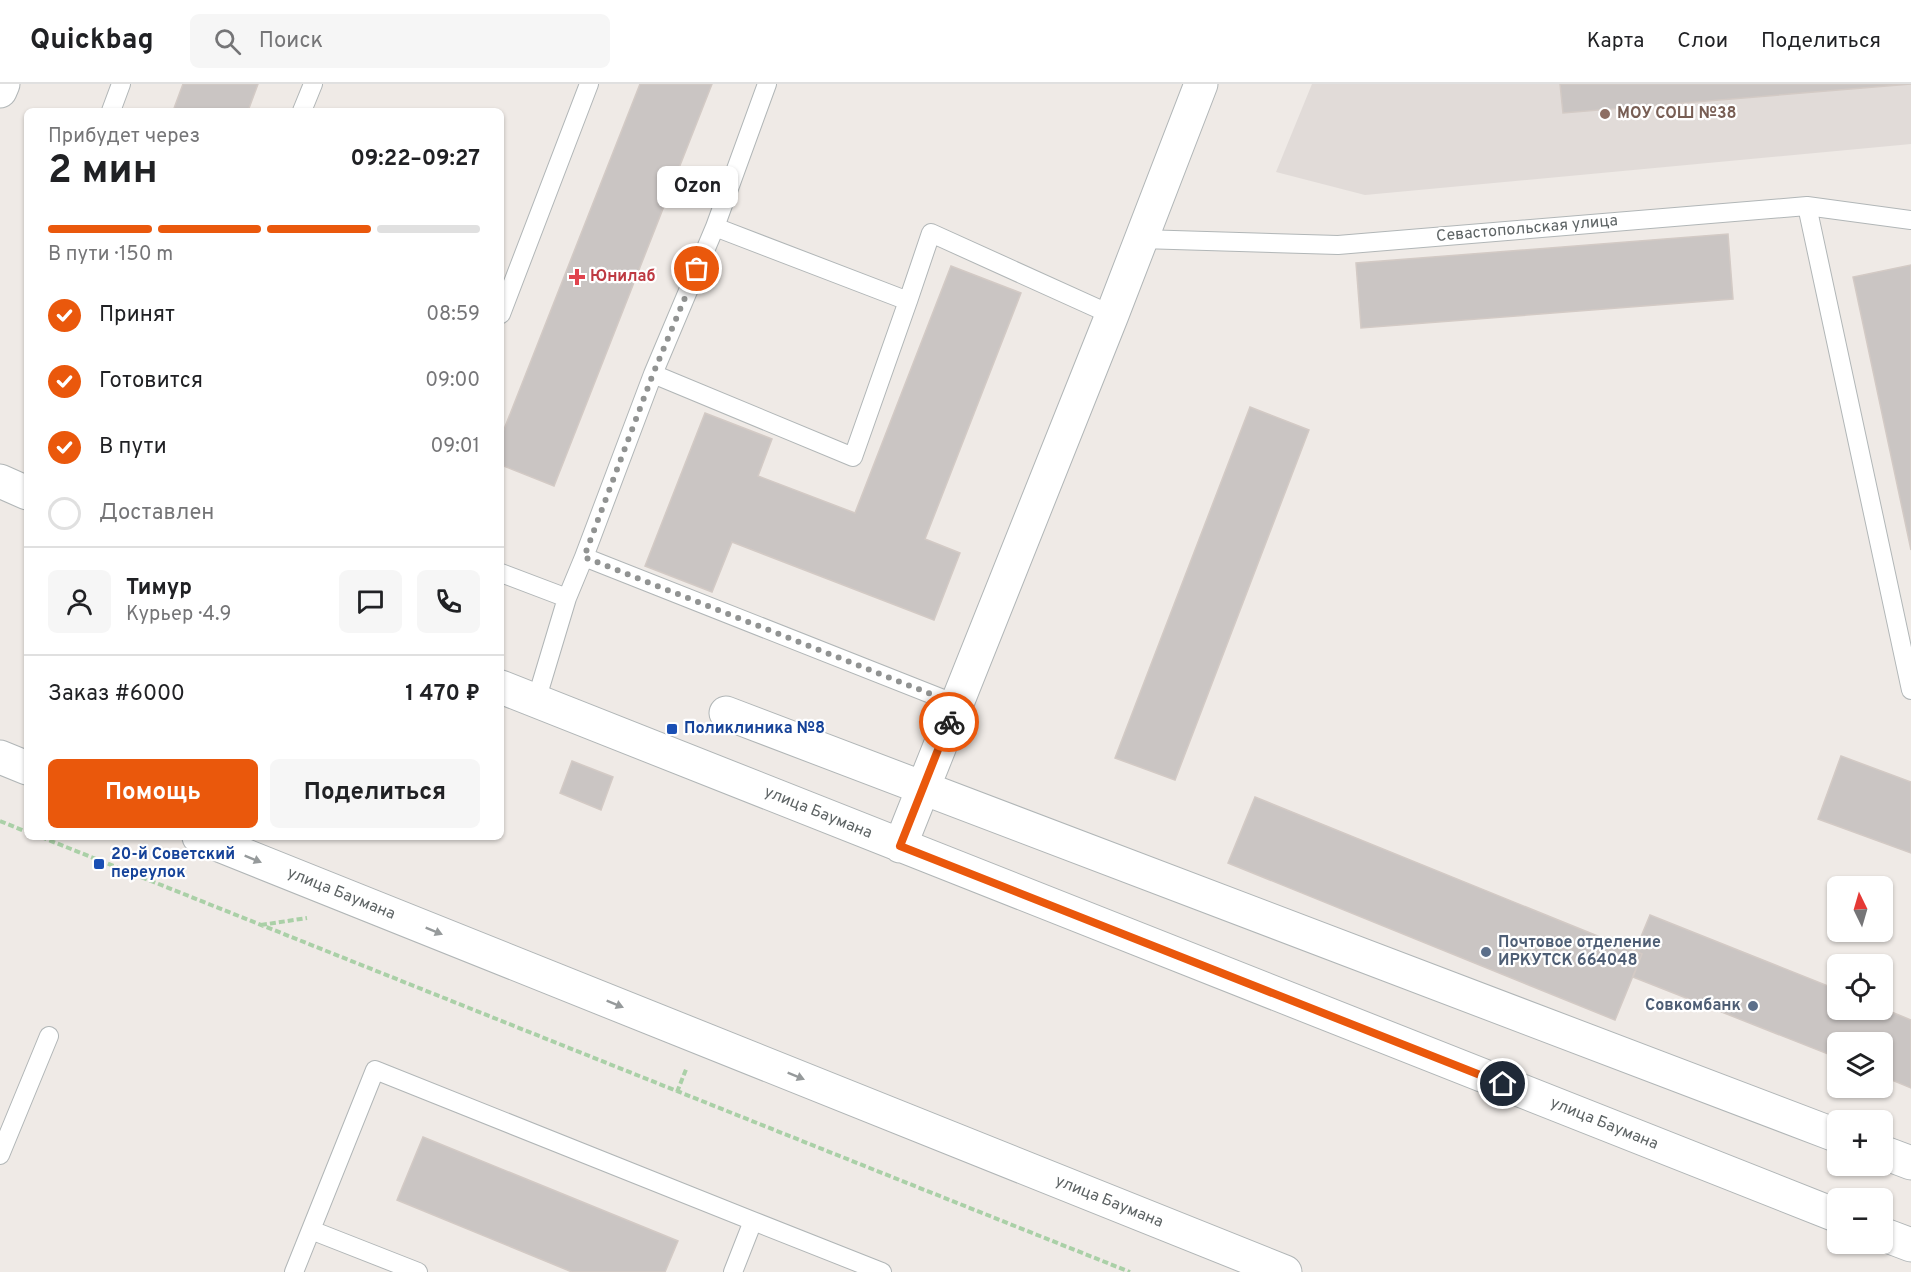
<!DOCTYPE html>
<html lang="ru">
<head>
<meta charset="utf-8">
<style>
	:root { --surface:#fff; --page:#f6f6f6; --text:#202124; --muted:#757577; --line:#e0e0e0; --accent:#ea580c }
	body { margin:0; font-family:Overpass,sans-serif; background:var(--page); color:var(--text); height:100vh; display:flex; flex-direction:column; font-size:22px; white-space:nowrap }
	* { box-sizing:border-box; margin:0 }
	p { font-size:20px; color:var(--muted) }
	.icon { flex:none; width:33px; height:33px; fill:none; stroke:currentColor; stroke-width:2; stroke-linecap:round; stroke-linejoin:round }
	.map { position:relative; flex:1; overflow:hidden }
	.drawer { position:absolute; left:24px; top:24px; width:480px; height:732px; display:flex; flex-direction:column; background:var(--surface); border-radius:9px; box-shadow:0 2px 4px #0004 }
	.drawer>* { flex:none }
	.needle { width:39px; rotate:355deg }
	.fabs { position:absolute; left:1827px; top:792px; display:grid; gap:12px }
	.fabs a { display:grid; place-items:center; width:66px; height:66px; border-radius:9px; background:var(--surface); box-shadow:0 2px 4px #0004; font-size:30px }
	.pin { position:absolute; display:grid; place-items:center; width:51px; height:51px; color:#fff; margin:-26px; border:3px solid #fff; border-radius:50%; box-shadow:0 2px 6px #0007 }
	.courier { position:absolute; display:grid; place-items:center; width:60px; height:60px; margin:-30px; border:4px solid #ea580c; border-radius:50%; background:#fff; color:#222; box-shadow:0 2px 8px #0007 }
	.bubble { position:absolute; height:42px; border-radius:9px; background:var(--surface); box-shadow:0 2px 4px #0004; font-size:20px; font-weight:700; line-height:42px; text-align:center }
	.overview em { font-style:normal; font-weight:700 }
	.overview div { display:flex; flex-direction:column-reverse }
	.overview { display:flex; align-items:center; justify-content:space-between; height:102px; padding:0 24px }
	h1 { font-size:39px; font-weight:700; line-height:45px }
	.bar { display:grid; grid-template-columns:repeat(4,1fr); gap:9px 6px; align-content:center; height:72px; padding:0 24px }
	.bar i { height:8px; border-radius:4px; background:var(--line) }
	.bar .on { background:var(--accent) }
	.bar p { grid-column:span 4 }
	.line { display:flex; align-items:center; gap:15px; padding:0 24px; border-top:2px solid var(--line) }
	.line div { flex:1 }
	.round { display:grid; place-items:center; flex:none; width:63px; height:63px; border-radius:9px; background:var(--page) }
	ol { padding:0 24px; list-style:none }
	li { display:flex; align-items:center; gap:18px; height:66px }
	li p { margin-inline-start:auto }
	li .icon { padding:6px; border-radius:50%; background:var(--accent); color:#fff; stroke-width:4 }
	li:last-child { color:var(--muted) }
	li i { width:33px; height:33px; border:3px solid var(--line); border-radius:50% }
	.cta { display:flex; gap:12px; margin-top:auto; padding:12px 24px }
	.cta a { flex:1; height:69px; border-radius:9px; background:var(--accent); color:#fff; font-size:24px; font-weight:700; line-height:69px; text-align:center }
	.cta a+a { background:var(--page); color:var(--text) }
	header { display:flex; align-items:center; gap:36px; box-sizing:border-box; height:84px; padding:0 30px; background:var(--surface); border-bottom:2px solid var(--line) }
	header strong { font-size:28px }
	nav { display:flex; gap:33px; margin-inline-start:auto; font-size:21px }
	.search { width:420px; height:54px; background:var(--page); display:flex; align-items:center; gap:15px; box-sizing:border-box; padding:0 21px; border-radius:9px; color:var(--muted); font-size:22px }
	.map>svg:first-child { display:block }
</style>
</head>
<body>
<header>
<strong>Quickbag</strong>
<div class="search"><svg class="icon" aria-label="search" viewBox="0 0 24 24"><circle cx="10" cy="10" r="6"/><path d="M15 15l6 6"/></svg>Поиск</div>
<nav><a>Карта</a><a>Слои</a><a>Поделиться</a></nav>
</header>
<div class="map">
<svg width="1911" height="1188" viewBox="0 0 1911 1188">
	<rect width="100%" height="100%" fill="#efeae6"/>
	<path fill="#e1dbd8" d="M1312,0H1911V60L1365,111L1276,88Z"/>
	<path fill="#cac5c3" stroke="#d3cac5" stroke-width="1.5" d="M183,0H258L248,27H173Z
		M640,0H712L554,402L501,381V353Z
		M1560,0H1911L1563,29Z
		M1728,150L1733,215L1361,244L1356,179Z
		M1911,181V466L1853,193Z
		M951,182L1021,209L925,455L960,469L934,536L732,458L712,508L645,482L705,329L772,355L758,392L855,429Z
		M1250,323L1309,346L1175,696L1115,674Z
		M1841,672L1911,698V769L1818,735Z
		M572,677L613,693L601,726L560,709Z
		M1255,713L1642,870L1615,936L1228,779Z
		M1650,831L1838,906V926L1882,924L1911,936V1004L1882,992V958H1838V974L1633,893L1642,870L1635,867Z
		M423,1053L678,1157L665,1188H572L397,1116Z"/>
	<g fill="none" stroke-linecap="round" stroke-linejoin="round">
		<defs>
			<path id="service" d="M111,27L121,0
				M302,27L313,0
				M1807,122L1911,606
				M715,143L767,0
				M1141,155L1338,161L1807,122L1911,136
				M501,230L589,0
				M653,290L853,373L908,217
				M501,489L567,514
				M536,617L567,514L584,473
				M956,620L584,473L653,290L715,143L908,217L931,149L1112,231
				M0,1071L49,952
				M311,1146L418,1188
				M294,1188L375,986L753,1137
				M733,1188L753,1137L882,1188"/>
			<path id="minor" d="M0,7L3,0
				M0,397L27,409
				M501,603L1838,1132
				M726,629L1838,1052
				M0,673L27,684
				M199,753L1285,1188
				M900,762L1112,231L1201,0
				M1882,1068L1911,1079
				M1882,1150L1911,1161"/>
		</defs>
		<use href="#service" stroke="#b1b6b7" stroke-width="20"/>
		<use href="#minor" stroke="#b1b6b7" stroke-width="35"/>
		<path stroke="#aad0a7" stroke-width="4" stroke-dasharray="6 3" stroke-linecap="butt" d="M0,737L27,748
			M41,753L1130,1188
			M261,841L307,834
			M677,1008L687,983"/>
		<use href="#service" stroke="#fff" stroke-width="18"/>
		<use href="#minor" stroke="#fff" stroke-width="33"/>
	</g>
	<defs><path id="oneway-solid" d="M-6-.8H1V-3.2L6.5 0L1 3.2V.8H-6Z" transform="scale(1.5)"/></defs>
	<g fill="#969a9b">
		<use href="#oneway-solid" transform="translate(253 775) rotate(22)"/>
		<use href="#oneway-solid" transform="translate(434 847) rotate(22)"/>
		<use href="#oneway-solid" transform="translate(615 920) rotate(22)"/>
		<use href="#oneway-solid" transform="translate(796 992) rotate(22)"/>
	</g>
	<g fill="none" stroke-linecap="round" stroke-linejoin="round">
		<path stroke="#919392" stroke-width="6" stroke-dasharray="0 10.8" d="M697,185L653,290L584,473L956,620L949,638"/>
		<path stroke="#ea580c" stroke-width="8" d="M949,638L900,762L1503,1000"/>
	</g>
	<circle fill="#8d6e63" stroke="#fff" stroke-width="2" cx="1605" cy="30" r="6"/>
	<path fill="#e0444e" stroke="#fff" stroke-width="2" d="M574 184h6v6h6v6h-6v6h-6v-6h-6v-6h6z"/>
	<g fill="#1a4fb4" stroke="#fff" stroke-width="2">
		<rect x="666" y="639" width="12" height="12" rx="3"/>
		<rect x="93" y="774" width="12" height="12" rx="3"/>
	</g>
	<g fill="#5c6f8a" stroke="#fff" stroke-width="2">
		<circle cx="1486" cy="868" r="6"/>
		<circle cx="1753" cy="922" r="6"/>
	</g>
	<g text-anchor="middle" dominant-baseline="central" stroke-width="4.5" stroke-linejoin="round" paint-order="stroke">
		<g font-size="16" font-weight="bold" fill="#785e54" stroke="#fff" text-anchor="start">
			<text x="1617" y="30">МОУ СОШ №38</text>
		</g>
		<g font-size="16" fill="#5e6465" stroke="#fff">
			<text transform="translate(1527 145) rotate(-5)">Севастопольская улица</text>
			<text transform="translate(818 729) rotate(22)">улица Баумана</text>
			<text transform="translate(341 810) rotate(22)">улица Баумана</text>
			<text transform="translate(1604 1040) rotate(22)">улица Баумана</text>
			<text transform="translate(1109 1118) rotate(22)">улица Баумана</text>
		</g>
		<g font-size="16" font-weight="bold" fill="#be3a42" stroke="#fff" text-anchor="start">
			<text x="590" y="193">Юнилаб</text>
		</g>
		<g font-size="16" font-weight="bold" fill="#164399" stroke="#fff" text-anchor="start">
			<text x="684" y="645">Поликлиника №8</text>
			<text x="111" y="771">20-й Советский<tspan x="111" dy="18">переулок</tspan></text>
		</g>
		<g font-size="16" font-weight="bold" fill="#4e5e75" stroke="#fff" text-anchor="start">
			<text x="1498" y="859">Почтовое отделение<tspan x="1498" dy="18">ИРКУТСК 664048</tspan></text>
			<text x="1741" y="922" text-anchor="end">Совкомбанк</text>
		</g>
	</g>
</svg>
<div class="fabs">
<a><svg class="needle" viewBox="-14 -14 28 28"><path d="M0-13l5 13h-10z" fill="#e53935"/><path d="M0 13l5-13h-10z" fill="#757577"/></svg></a>
<a><svg class="icon" aria-label="locate" viewBox="0 0 24 24"><circle cx="12" cy="12" r="6"/><path d="M12 2v4M12 18v4M2 12h4M18 12h4"/></svg></a>
<a><svg class="icon" aria-label="layers" viewBox="0 0 24 24"><path d="M12 4l9 5-9 5-9-5zM3 14l9 5 9-5"/></svg></a>
<a>+</a>
<a>−</a>
</div>
<div class="pin" style="left:697px;top:185px;background:#ea580c"><svg class="icon" aria-label="bag" viewBox="0 0 24 24"><path d="M5 8h14l-1 12H6zM9 8a3 3 0 0 1 6 0"/></svg></div>
<div class="pin" style="left:1503px;top:1000px;background:#1f2937"><svg class="icon" aria-label="home" viewBox="0 0 24 24"><path d="M3 11l9-7 9 7M6 9v11h12V9"/></svg></div>
<div class="courier" style="left:949px;top:638px"><svg class="icon" aria-label="bike" viewBox="0 0 24 24"><circle cx="6" cy="16" r="4"/><circle cx="18" cy="16" r="4"/><path d="M6 16l4-8h5l3 8M10 8l3 8H6M13 5h3"/></svg></div>
<div class="bubble" style="left:657px;top:82px;width:81px">Ozon</div>
<section class="drawer">
<div class="overview"><div><h1>2 мин</h1><p>Прибудет через</p></div><em>09:22–09:27</em></div>
<div class="bar"><i class="on"></i><i class="on"></i><i class="on"></i><i></i><p>В пути · 150 m</p></div>
<ol>
<li><svg class="icon" aria-label="check" viewBox="0 0 24 24"><path d="M5 12l5 5 9-10"/></svg>Принят<p>08:59</p></li>
<li><svg class="icon" aria-label="check" viewBox="0 0 24 24"><path d="M5 12l5 5 9-10"/></svg>Готовится<p>09:00</p></li>
<li><svg class="icon" aria-label="check" viewBox="0 0 24 24"><path d="M5 12l5 5 9-10"/></svg>В пути<p>09:01</p></li>
<li><i></i>Доставлен</li>
</ol>
<div class="line" style="height:108px"><a class="round"><svg class="icon" aria-label="person" viewBox="0 0 24 24"><circle cx="12" cy="8" r="4"/><path d="M4 21q1-7 8-7t8 7"/></svg></a><div><b>Тимур</b><p>Курьер · 4.9</p></div><a class="round"><svg class="icon" aria-label="chat" viewBox="0 0 24 24"><path d="M4 5h16v11H9l-5 4z"/></svg></a><a class="round"><svg class="icon" aria-label="phone" viewBox="0 0 24 24"><path d="M5 4h4l2 5-3 2q2 4 5 5l2-3 5 2v4C11 20 4 13 5 4z"/></svg></a></div>
<div class="line" style="height:78px"><div>Заказ #6000</div><b>1 470 ₽</b></div>
<div class="cta"><a>Помощь</a><a>Поделиться</a></div>
</section>
</div>
</body>
</html>
